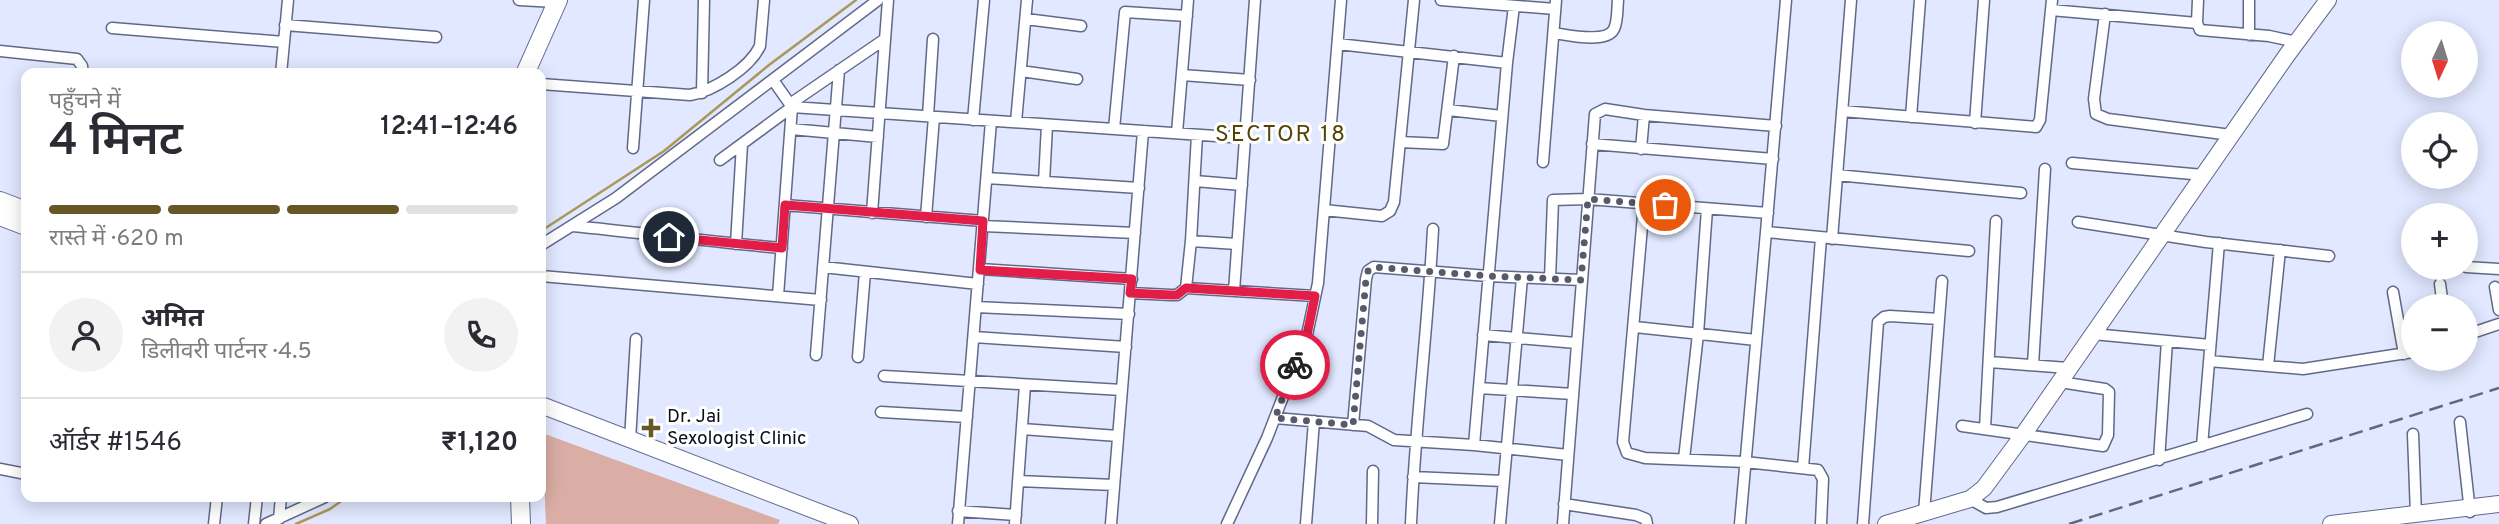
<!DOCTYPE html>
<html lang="hi">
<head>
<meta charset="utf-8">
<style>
	:root { --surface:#fff; --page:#f2f2f3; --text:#2b2b33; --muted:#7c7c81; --line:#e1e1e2; --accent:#665724 }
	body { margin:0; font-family:Overpass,"Noto Sans Devanagari",sans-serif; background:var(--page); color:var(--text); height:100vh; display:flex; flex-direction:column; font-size:26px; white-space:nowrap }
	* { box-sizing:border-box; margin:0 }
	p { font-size:23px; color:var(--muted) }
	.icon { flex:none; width:38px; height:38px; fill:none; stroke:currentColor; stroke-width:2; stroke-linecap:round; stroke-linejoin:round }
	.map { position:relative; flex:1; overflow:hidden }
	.details { position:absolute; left:21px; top:68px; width:525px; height:434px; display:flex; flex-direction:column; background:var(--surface); border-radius:14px; box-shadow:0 4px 18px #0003 }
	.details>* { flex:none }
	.needle { width:46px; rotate:184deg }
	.buttons { position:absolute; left:2401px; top:21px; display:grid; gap:14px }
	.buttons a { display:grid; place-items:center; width:77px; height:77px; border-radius:50%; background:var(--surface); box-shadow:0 4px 18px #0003; font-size:35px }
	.pin { position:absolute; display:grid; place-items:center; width:60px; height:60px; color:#fff; margin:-30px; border:4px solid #fff; border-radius:50%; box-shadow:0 2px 7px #0007 }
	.courier { position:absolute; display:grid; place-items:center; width:70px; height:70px; margin:-35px; border:5px solid #e11d48; border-radius:50%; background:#fff; color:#222; box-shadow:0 2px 9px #0007 }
	.overview em { font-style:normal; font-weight:600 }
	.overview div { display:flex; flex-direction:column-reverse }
	.overview { display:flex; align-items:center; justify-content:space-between; height:119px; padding:0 28px }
	h1 { font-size:46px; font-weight:600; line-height:52px }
	.bar { display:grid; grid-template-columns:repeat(4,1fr); gap:10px 7px; align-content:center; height:84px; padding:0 28px }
	.bar i { height:9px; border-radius:5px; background:var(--line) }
	.bar .active { background:var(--accent) }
	.bar p { grid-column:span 4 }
	.line { display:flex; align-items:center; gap:18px; padding:0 28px; border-top:2px solid var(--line) }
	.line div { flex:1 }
	.round { display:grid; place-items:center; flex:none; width:74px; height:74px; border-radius:37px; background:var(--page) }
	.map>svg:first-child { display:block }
</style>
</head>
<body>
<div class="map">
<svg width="2499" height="524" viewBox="0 0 2499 524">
	<rect width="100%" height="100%" fill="#e1e8ff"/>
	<path fill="#daaea4" d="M542,433L780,520L778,524H546Z"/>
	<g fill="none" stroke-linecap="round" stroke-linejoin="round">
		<path stroke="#ab9757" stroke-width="2.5" d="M541,231L664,151L769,65L856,0
			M296,524L330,509L347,497"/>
		<defs>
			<path id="street" d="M519,0L556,2
				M1441,0L1555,9
				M1786,0L1766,232L1969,251
				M2198,0L2197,23L2200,30L2269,36L2297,42
				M2051,10L2197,23
				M2105,14L2094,99L2096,114L2108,119L2231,135
				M1026,19L1081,26
				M285,25L436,37
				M112,28L284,42
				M1554,33C1568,35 1607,44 1614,29C1618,21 1617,9 1618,0
				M2249,35V0
				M1338,44L1507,63
				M0,51L77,59L82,66L83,74
				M1021,71L1077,79
				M281,74L288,0
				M1182,75L1250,80
				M773,80L792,107L1245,138
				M541,84L690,95C713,91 750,68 760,46L764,0
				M702,93L704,0
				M790,104L885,39
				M1448,110L1502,116
				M1842,111L2036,127L2040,120L2052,0
				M928,116L933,39
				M1911,117L1920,0
				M973,120L984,0
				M1016,122L1027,0
				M1975,123L1984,0
				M791,129L878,137
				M1114,129L1125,12L1187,16
				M1177,133L1188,0
				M1400,142L1443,144L1454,56
				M1592,144L1773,159
				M633,148L644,0
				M1641,149L1644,115
				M720,160L792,107
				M1543,162L1556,0
				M2072,163L2203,175
				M1837,175L2021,193
				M987,178L1139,188
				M1195,181L1242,185
				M1044,182L1047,125
				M1644,204L1623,442L1627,453L1645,458L1745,462L1818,470L1823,479L1821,524
				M785,205L983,221
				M1324,210L1382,216L1390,211L1394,202L1414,0
				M872,213L888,0
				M926,217L934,117
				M2078,222L2206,242L2329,256
				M573,226C643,233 712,242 782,248
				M983,226L1135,233
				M1832,239L1851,0
				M1191,241L1237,244
				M736,244L742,144
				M541,245L616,198L878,0
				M823,267L978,284
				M2466,267L2499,269
				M980,269L1132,279
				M541,276L821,300
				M1550,279L1553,200L1588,199L1768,213
				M2440,284L2443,306
				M2495,287L2499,310
				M1186,288L1191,241L1197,135
				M1234,291L1255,0
				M2393,292L2404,354
				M1130,293L1171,295H1177L1186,288L1315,296
				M778,296L792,107
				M976,307L1129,314
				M1635,327L1756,340
				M2093,334L2210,345
				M1483,335L1576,343
				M2466,335L2499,324
				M974,337L1126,347
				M816,355L839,70
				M858,357L865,272
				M2209,361L2303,369L2413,352
				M1990,362L2068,368
				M2033,365L2045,169
				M2268,366L2280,250
				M884,376L1122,390
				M1479,388L1573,394
				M881,412L967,417
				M1275,418L1368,426L1394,440L1474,445L1568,455
				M2460,422L2470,512
				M1353,425L1366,279L1368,271L1374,267L1488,276L1581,280
				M1962,426L2103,446L2108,435L2109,392L2105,389L2060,382
				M1022,429L1118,436
				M1985,429L1996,221
				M2413,434L2416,515
				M630,440L636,339
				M1474,445L1507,63L1514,6
				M2202,446L2219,243
				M1684,459L1698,334L1707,209
				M2159,460L2167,341
				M1803,468L1821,238
				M0,469L26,474
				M1413,477L1503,481
				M1018,481L1114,485
				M1970,499L1986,508L1997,507L2307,414
				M1564,504L1636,515L1646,519L1647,524
				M958,511L1016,515
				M1924,513L1942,281
				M279,519L281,497
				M214,524L217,497
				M254,524L257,497
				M266,524L325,497
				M958,524L991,121
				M1015,524L1025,385
				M1111,524L1143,131
				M1227,524L1267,438L1307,335L1318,283L1341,0
				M1306,524L1314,421
				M1372,524L1373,471
				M1411,524C1415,425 1428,328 1433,229
				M1500,524L1522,278
				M1563,524L1595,114L1605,109L1644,115L1776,126
				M1740,524L1766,232
				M1863,524L1878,322L1884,317L1890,316L1939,319"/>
			<path id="secondary" d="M541,405L850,524
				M1886,524L1970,499L1984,488L2023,435L2287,55L2328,0
				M2331,524L2499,504"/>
			<path id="primary" d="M525,74L558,0
				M0,201L26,211
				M0,216L26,226
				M520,497L521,524"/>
		</defs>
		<use href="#street" stroke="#61698a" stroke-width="13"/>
		<use href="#secondary" stroke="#61698a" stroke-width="18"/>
		<use href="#primary" stroke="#61698a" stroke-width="20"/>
		<use href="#street" stroke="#fff" stroke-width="10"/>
		<use href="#secondary" stroke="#fff" stroke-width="16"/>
		<use href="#primary" stroke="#fff" stroke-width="18"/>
		<path stroke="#636878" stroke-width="2.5" stroke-dasharray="14 7" stroke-linecap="butt" d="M2069,524L2499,388"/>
	</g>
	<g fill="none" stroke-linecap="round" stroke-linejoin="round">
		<path stroke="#565a6a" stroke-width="7" stroke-dasharray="0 12.6" d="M1295,365L1275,418L1353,425L1366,279L1368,271L1374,267L1488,276L1581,280L1588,199L1665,205"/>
		<path stroke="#e11d48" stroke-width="9" d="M669,237L782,248L785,205L983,221L980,270L1132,279L1130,293L1171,295H1177L1186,288L1315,296L1307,335L1295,365"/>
	</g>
	<path fill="#665724" stroke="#fff" stroke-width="2.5" d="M647.5 417.5h7v7h7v7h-7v7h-7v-7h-7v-7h7z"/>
	<g text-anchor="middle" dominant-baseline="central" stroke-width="6" stroke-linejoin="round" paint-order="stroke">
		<g font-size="19" fill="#0b0e1a" stroke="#fff" text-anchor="start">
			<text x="667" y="417">Dr. Jai<tspan x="667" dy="22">Sexologist Clinic</tspan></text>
		</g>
		<g font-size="23" letter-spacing="2" fill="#544401" stroke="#fff">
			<text x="1281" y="135">SECTOR 18</text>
		</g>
	</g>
</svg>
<div class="buttons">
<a><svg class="needle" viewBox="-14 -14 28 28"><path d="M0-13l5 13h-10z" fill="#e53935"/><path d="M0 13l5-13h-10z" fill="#7c7c81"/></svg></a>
<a><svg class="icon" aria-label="locate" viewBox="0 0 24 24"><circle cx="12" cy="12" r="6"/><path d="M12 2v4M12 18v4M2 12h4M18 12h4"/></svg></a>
<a>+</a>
<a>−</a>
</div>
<div class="pin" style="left:1665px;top:205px;background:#ea580c"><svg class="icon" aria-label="bag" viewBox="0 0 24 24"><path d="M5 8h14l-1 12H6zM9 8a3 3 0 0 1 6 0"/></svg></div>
<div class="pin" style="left:669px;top:237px;background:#1f2937"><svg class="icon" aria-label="home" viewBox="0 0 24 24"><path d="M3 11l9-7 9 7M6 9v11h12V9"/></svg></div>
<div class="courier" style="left:1295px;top:365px"><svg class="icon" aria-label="bike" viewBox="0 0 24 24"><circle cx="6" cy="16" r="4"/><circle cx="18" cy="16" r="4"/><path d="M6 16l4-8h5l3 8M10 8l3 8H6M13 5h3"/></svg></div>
<section class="details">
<div class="overview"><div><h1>4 मिनट</h1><p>पहुँचने में</p></div><em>12:41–12:46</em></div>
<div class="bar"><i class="active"></i><i class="active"></i><i class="active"></i><i></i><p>रास्ते में · 620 m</p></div>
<div class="line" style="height:126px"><a class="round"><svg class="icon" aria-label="person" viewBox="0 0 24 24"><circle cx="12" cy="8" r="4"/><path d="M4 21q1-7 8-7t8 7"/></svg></a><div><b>अमित</b><p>डिलीवरी पार्टनर · 4.5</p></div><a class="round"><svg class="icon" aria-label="phone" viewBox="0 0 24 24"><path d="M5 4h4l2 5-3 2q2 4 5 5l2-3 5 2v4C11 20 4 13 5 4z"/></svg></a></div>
<div class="line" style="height:91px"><div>ऑर्डर #1546</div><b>₹1,120</b></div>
</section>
</div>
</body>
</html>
